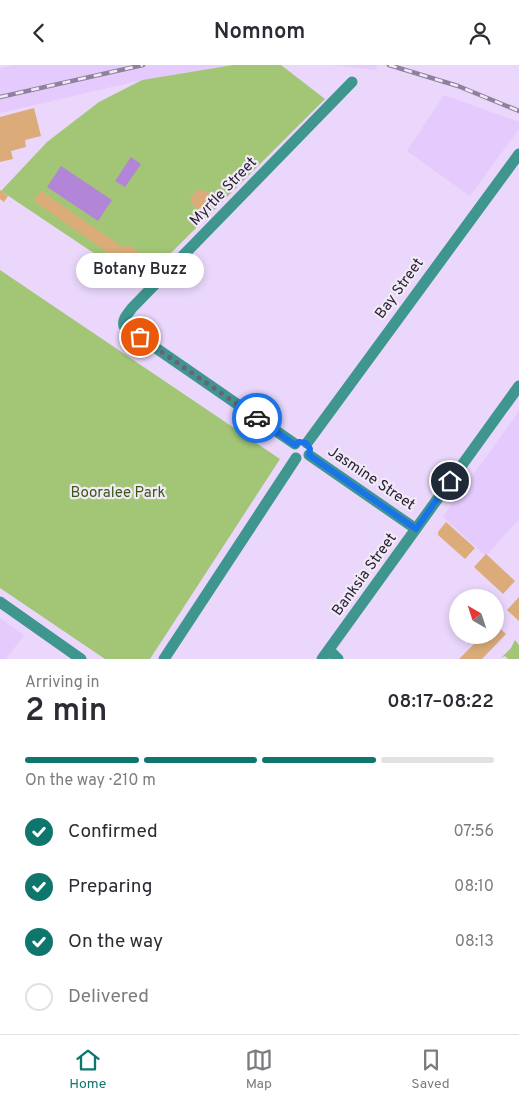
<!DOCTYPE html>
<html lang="en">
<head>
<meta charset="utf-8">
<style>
	:root { --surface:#fff; --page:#f2f2f3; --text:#2b2b33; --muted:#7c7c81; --line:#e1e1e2; --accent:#0f766e }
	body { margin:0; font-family:Overpass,sans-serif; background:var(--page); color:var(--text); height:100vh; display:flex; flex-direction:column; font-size:19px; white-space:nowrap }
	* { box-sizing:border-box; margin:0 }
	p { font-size:16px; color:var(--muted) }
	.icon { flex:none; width:28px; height:28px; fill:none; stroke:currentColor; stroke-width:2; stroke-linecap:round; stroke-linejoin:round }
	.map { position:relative; height:594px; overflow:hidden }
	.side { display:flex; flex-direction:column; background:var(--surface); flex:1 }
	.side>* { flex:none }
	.needle { width:32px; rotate:321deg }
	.fabs { position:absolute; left:449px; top:524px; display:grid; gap:10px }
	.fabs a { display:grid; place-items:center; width:55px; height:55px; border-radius:50%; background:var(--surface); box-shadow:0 2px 8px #0003; font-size:25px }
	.pin { position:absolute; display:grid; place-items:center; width:42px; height:42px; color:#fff; margin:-21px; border:2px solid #fff; border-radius:50%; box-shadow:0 1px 5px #0007 }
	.courier { position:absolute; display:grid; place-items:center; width:50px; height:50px; margin:-25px; border:4px solid #1a73e8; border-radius:50%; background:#fff; color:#222; box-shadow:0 1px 6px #0007 }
	.bubble { position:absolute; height:35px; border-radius:18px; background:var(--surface); box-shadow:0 2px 8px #0003; font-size:16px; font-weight:600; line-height:35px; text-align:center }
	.head em { font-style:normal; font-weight:600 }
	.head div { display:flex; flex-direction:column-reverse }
	.head { display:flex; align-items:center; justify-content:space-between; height:85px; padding:0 25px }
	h1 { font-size:32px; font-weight:600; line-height:38px }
	.bar { display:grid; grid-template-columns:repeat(4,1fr); gap:8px 5px; align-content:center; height:60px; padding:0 25px }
	.bar i { height:6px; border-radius:4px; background:var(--line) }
	.bar .on { background:var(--accent) }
	.bar p { grid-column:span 4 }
	ol { padding:0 25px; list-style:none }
	li { display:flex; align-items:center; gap:15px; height:55px }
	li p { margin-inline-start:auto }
	li .icon { padding:5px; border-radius:50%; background:var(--accent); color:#fff; stroke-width:4 }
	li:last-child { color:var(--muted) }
	li i { width:28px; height:28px; border:2px solid var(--line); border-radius:50% }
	header { display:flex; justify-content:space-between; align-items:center; height:65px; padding:0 25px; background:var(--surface); font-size:22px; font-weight:600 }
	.menu { display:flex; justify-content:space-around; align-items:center; height:70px; border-top:1px solid var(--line); background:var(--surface); font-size:14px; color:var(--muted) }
	.menu a { display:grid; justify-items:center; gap:2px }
	.menu .on { color:var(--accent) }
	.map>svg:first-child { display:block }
</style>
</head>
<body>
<header><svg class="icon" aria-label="back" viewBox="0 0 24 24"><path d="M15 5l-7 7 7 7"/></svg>Nomnom<svg class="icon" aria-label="person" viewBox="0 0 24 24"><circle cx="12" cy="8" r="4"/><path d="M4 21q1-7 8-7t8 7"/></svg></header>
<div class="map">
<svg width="519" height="594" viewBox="0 0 519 594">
	<rect width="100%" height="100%" fill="#ead7fb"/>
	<path fill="#e5cafe" d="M14,0H233L142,15L0,48V3Z
		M332,0H377L376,5Z
		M444,30L519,57V64L470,131L407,86Z
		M519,346V454L486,491L443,452Z
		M0,553L24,570L6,594H0Z"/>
	<path fill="#a3c676" d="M233,0H281L325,34L140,219L1,126L47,77L99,37L142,15Z
		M0,205L280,394L150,594H105L0,523Z
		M515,575L519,580V594H508L505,591L501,593L511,583Z"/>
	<path fill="#b385d9" d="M131,92L141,99L125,122L115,116Z
		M61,101L112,135L98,156L47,122Z"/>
	<path fill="#dbac79" d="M34,43L41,71L25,75L26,82L11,86L13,94L0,97V52Z
		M198,124L209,128L211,139L204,146L194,142L190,133Z
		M0,125L8,131L4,137L0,134Z
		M41,126L124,183L127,179L147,193L134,212L114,199L117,194L34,136Z
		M446,457L475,483L465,494L438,470V467Z
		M486,489L515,516L503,529L474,502Z
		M519,532V556L507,545Z
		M495,559L506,569L482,594H459L483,570H495Z"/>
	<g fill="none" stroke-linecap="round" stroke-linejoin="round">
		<path stroke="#3e968f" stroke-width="11" d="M307,378L519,89
			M295,379L124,261C122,254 128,249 132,243L352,17
			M309,390L416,464
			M0,537L81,594
			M329,585L338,594
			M164,594L296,393
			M322,594L519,321"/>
		<defs>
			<path id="rail" d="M389,0L458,21L519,46
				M0,32L143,0"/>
		</defs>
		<use href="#rail" stroke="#90809e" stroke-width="4.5"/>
		<use href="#rail" stroke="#f0eaf6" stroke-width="2.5" stroke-dasharray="8" stroke-linecap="butt"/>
	</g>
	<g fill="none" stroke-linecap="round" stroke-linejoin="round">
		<path stroke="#6e607b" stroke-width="5" stroke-dasharray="0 9" d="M140,272L257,353"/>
		<path stroke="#1a73e8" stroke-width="6" d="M257,353L295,380L299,377L306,378L310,384L309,390L416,464L450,416"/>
	</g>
	<g text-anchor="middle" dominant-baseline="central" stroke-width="4.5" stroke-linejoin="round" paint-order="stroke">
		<g font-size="15" fill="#2c2036" stroke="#f0eaf6">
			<text transform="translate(224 127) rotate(-46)">Myrtle Street</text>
			<text transform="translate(400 224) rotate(-54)">Bay Street</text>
			<text transform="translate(371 414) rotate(34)">Jasmine Street</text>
			<text transform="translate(365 510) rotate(-54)">Banksia Street</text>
		</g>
		<g font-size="15" fill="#3e5716" stroke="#f0eaf6">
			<text x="118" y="428">Booralee Park</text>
		</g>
	</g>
</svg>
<div class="fabs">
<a><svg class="needle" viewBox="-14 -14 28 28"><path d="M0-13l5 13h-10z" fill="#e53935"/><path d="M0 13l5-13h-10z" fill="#7c7c81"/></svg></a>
</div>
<div class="pin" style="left:140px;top:272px;background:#ea580c"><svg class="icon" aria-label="bag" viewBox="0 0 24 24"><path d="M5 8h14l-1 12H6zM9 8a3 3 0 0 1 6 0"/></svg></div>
<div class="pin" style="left:450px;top:416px;background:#1f2937"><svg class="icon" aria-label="home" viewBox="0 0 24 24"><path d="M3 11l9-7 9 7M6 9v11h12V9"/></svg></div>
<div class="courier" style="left:257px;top:353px"><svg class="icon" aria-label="car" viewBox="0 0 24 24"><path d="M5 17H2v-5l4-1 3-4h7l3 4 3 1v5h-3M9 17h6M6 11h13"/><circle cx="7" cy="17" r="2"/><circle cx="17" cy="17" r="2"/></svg></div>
<div class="bubble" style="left:76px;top:188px;width:128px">Botany Buzz</div>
</div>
<section class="side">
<div class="head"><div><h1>2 min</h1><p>Arriving in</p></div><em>08:17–08:22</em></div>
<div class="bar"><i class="on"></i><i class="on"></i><i class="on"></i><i></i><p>On the way · 210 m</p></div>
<ol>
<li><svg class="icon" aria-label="check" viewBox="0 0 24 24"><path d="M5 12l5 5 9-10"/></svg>Confirmed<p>07:56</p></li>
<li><svg class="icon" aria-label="check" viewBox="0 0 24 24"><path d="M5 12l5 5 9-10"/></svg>Preparing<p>08:10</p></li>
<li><svg class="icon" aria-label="check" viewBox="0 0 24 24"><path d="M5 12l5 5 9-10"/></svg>On the way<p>08:13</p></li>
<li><i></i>Delivered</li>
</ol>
</section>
<nav class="menu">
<a class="on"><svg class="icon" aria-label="home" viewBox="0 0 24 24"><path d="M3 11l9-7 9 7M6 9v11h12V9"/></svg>Home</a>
<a><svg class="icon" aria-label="map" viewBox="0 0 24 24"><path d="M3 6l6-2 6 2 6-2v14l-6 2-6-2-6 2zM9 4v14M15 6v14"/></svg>Map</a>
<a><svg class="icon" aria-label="saved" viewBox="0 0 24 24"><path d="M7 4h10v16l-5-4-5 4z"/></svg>Saved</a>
</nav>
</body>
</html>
